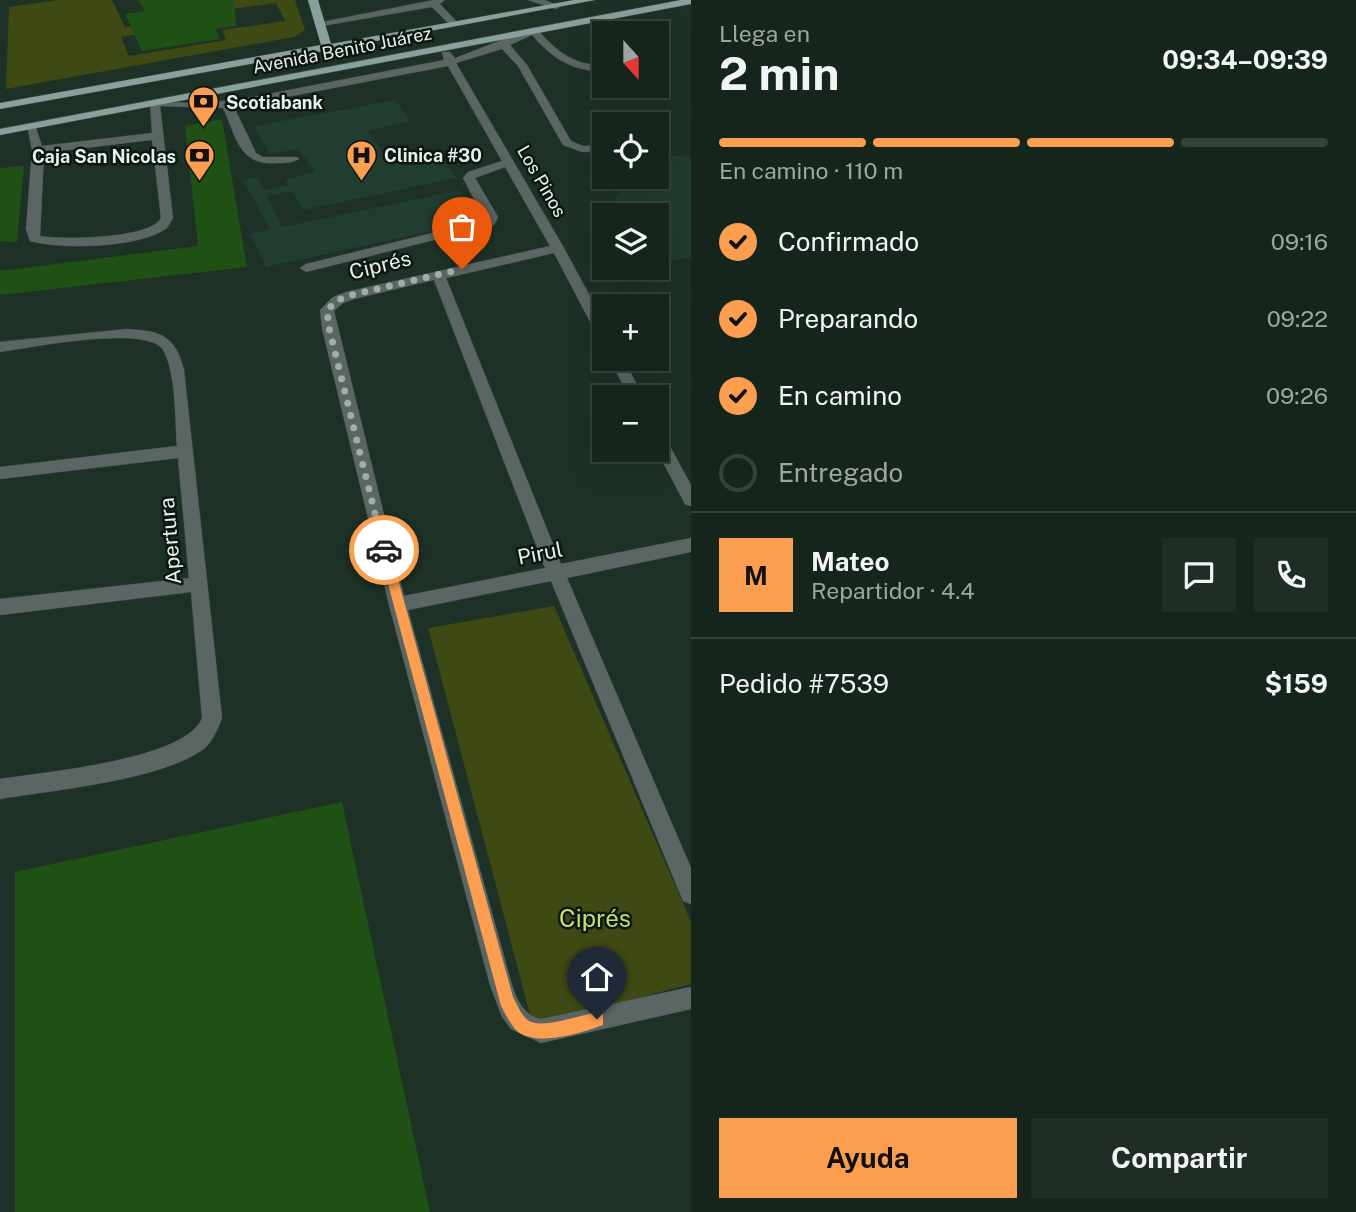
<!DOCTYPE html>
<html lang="es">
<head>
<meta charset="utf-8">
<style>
	:root { --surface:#16251c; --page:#1f2d25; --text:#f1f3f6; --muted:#9ea5a3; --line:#35423b; --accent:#fb9e50 }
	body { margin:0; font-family:"Public Sans",sans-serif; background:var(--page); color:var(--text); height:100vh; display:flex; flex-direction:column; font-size:26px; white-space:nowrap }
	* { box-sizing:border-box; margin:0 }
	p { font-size:23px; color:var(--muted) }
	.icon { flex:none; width:38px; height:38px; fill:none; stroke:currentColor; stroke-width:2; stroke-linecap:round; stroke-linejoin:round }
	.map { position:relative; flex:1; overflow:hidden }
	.sheet { display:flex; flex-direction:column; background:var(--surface); width:665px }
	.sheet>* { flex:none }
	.needle { width:46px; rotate:159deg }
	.tools { position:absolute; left:592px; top:21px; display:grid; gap:14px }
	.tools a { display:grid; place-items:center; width:77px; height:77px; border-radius:0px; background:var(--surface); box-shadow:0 7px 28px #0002,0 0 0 2px var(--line); font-size:35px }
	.pin { position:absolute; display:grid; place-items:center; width:60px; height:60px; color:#fff; margin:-72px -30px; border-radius:50% 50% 50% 0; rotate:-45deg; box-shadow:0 0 7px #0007 }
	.pin .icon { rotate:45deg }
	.courier { position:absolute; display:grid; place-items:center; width:70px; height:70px; margin:-35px; border:5px solid #fb9e50; border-radius:50%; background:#fff; color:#222; box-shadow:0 2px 9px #0007 }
	.summary em { font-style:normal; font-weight:700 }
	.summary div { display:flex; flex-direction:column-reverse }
	.summary { display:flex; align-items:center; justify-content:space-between; height:119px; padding:0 28px }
	h1 { font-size:46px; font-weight:700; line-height:52px }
	.bar { display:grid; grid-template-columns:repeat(4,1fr); gap:10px 7px; align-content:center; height:84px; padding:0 28px }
	.bar i { height:9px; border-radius:5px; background:var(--line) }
	.bar .on { background:var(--accent) }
	.bar p { grid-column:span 4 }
	.line { display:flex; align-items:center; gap:18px; padding:0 28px; border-top:2px solid var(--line) }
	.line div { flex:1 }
	.round { display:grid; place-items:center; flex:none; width:74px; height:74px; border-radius:0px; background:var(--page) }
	ol { padding:0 28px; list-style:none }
	li { display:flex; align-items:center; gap:21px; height:77px }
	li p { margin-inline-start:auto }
	li .icon { padding:7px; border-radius:50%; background:var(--accent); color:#111; stroke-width:4 }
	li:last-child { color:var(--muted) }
	li i { width:38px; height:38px; border:4px solid var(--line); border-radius:50% }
	.action { display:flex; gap:14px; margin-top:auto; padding:14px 28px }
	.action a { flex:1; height:80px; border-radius:0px; background:var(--accent); color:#111; font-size:28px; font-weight:700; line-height:80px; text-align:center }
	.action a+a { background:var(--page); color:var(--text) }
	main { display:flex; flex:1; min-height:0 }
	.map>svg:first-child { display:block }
</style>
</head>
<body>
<main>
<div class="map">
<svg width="691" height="1212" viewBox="0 0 691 1212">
	<rect width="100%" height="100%" fill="#1d3126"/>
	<path fill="#213d2f" d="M395,100L411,121L368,131L390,162L437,153L457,178L303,210L292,191L267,196L282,227L460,190L483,220L266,267L250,234L270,229L243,180L258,177L264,190L288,185L285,180L316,172L298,149L270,154L254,126Z
		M687,155L691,160V258L656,262V215H606L617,195L633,182L642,177H656V157Z"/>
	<path fill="#3e4913" d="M58,0H112L125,27L186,17L190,25L121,37L129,56L226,40L222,30L285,21L276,3L202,13L195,0H295L305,30L294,37L6,89L9,7Z
		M554,606L691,922V984L533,1026L428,628Z"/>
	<path fill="#1f5114" d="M138,0H234L236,26L215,29L220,39L142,51L125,14L145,11Z
		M222,119L247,267L0,295V271L198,246L185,126Z
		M24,166L17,242L0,241V168Z
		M342,802L430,1212H15V872Z"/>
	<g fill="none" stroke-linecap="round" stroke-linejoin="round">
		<defs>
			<path id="minor" d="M434,0H445L440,4L457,22V26H451L432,7L322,26L317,23Z
				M528,0H544L561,6L556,9Z
				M591,18H597L608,33H604V38L599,35Z
				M533,28L537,29C556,51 574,66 604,65V71C573,72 552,58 532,35L510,45L527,65L571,141L583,146L604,145V151L582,152L563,145L518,66L502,49L456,63L564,248L604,322V340L597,335L554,253L446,278L561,564L691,538V552L567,578L691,868V904L683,901L551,581L408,610L512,985C517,1000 524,1016 541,1019L691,987V1009L541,1043L511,1029L502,1017L490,985L389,605L322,328L320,310L333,297L346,292L550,246L505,167L475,178L498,217L494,225L306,272L300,268L306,264L485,220L463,178L468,172L502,161L448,66L234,107L256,153L263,157H297L299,159C292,163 285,163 277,163C239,166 237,138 223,108L160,106L173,218L167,228C140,248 62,250 30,241L26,229L32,150L27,125H35L42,146L152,133L150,102L201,103L243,99L444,60L442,52H450L455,58ZM152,140L161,218C151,239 61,240 40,236L44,153ZM434,280L545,568L404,596L334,311L343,303L354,299Z
				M666,137L670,138V142L656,145V139Z
				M127,329C161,331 175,335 184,370L222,718C218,728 214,739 206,747C166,780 53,790 0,799V779C43,772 186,760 202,718L191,592L0,615V599L189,578L178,458L0,479V467L177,446C175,421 176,371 163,350C147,324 29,348 0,352V342Z
				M609,359H623L644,397H630Z
				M656,428L661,430L691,485V506L685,504L656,449Z"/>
			<path id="major" d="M308,0H318L331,44L574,0H595L333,49L335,57L330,60L326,59L323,51L0,109V103L321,45Z
				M681,0H691V4L0,135V129Z"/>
		</defs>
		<use href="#minor" stroke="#394c42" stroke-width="1"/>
		<use href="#major" stroke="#394c42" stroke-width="1"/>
		<use href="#minor" fill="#5b6664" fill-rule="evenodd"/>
		<use href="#major" fill="#89a19c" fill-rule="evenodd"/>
	</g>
	<path fill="#fb9e50" d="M384,546L390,550L513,997C517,1004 522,1017 529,1021C542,1029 582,1015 597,1012L603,1014V1025C582,1033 534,1048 516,1030C510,1024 505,1013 501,1006L379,550Z"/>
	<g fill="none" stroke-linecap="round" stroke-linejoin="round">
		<path stroke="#9faea6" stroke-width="7" stroke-dasharray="0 12.6" d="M384,550L329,328L327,310L338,300L351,295L462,269"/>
	</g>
	<defs>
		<symbol id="bank-pin" viewBox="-11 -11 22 30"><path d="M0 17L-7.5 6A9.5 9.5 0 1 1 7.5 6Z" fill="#fb9e50" stroke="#0e1612"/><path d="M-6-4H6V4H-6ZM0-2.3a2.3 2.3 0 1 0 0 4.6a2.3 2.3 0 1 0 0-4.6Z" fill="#111"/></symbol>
		<symbol id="hospital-pin" viewBox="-11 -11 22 30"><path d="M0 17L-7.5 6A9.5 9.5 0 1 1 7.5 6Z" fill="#fb9e50" stroke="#0e1612"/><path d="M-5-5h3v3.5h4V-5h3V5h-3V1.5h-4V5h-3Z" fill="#111"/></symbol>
	</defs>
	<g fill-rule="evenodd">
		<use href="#bank-pin" x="186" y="84" width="35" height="47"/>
		<use href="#hospital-pin" x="344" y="138" width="35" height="47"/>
		<use href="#bank-pin" x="182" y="138" width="35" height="47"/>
	</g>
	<g text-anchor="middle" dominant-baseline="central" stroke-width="5" stroke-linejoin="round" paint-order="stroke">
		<g font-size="18" fill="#e5f2eb" stroke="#0e1612">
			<text transform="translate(342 50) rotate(-11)">Avenida Benito Juárez</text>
			<text transform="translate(542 181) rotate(60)">Los Pinos</text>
		</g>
		<g font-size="18" font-weight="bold" fill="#e5f2eb" stroke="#0e1612" text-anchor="start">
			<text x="226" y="102">Scotiabank</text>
			<text x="384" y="155">Clinica #30</text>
			<text x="176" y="156" text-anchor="end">Caja San Nicolas</text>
		</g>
		<g font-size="21" fill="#e5f2eb" stroke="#0e1612">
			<text transform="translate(380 265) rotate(-14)">Ciprés</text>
			<text transform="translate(170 541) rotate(-95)">Apertura</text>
			<text transform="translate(540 553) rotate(-11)">Pirul</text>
		</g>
		<g font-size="24" fill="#c5de74" stroke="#0e1612">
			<text x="595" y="918">Ciprés</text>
		</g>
	</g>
</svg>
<div class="tools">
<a><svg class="needle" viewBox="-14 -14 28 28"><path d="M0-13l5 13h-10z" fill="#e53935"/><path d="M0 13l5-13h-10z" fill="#9ea5a3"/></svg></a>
<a><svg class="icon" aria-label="locate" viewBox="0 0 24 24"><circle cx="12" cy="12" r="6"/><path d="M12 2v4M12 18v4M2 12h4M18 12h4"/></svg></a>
<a><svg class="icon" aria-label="layers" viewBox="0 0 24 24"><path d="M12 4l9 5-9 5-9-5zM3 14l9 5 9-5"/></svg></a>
<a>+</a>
<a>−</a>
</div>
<div class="pin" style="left:462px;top:269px;background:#ea580c"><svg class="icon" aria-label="bag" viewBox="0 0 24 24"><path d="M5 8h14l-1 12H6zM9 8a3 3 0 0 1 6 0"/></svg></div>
<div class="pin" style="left:597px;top:1019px;background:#1f2937"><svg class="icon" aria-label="home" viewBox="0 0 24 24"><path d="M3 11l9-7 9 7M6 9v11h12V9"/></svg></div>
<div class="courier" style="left:384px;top:550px"><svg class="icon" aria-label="car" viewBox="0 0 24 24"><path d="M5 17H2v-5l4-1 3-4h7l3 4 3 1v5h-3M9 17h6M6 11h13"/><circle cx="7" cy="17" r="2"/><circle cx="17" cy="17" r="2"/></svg></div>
</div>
<section class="sheet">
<div class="summary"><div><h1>2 min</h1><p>Llega en</p></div><em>09:34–09:39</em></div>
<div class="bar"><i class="on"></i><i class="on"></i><i class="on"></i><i></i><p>En camino · 110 m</p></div>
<ol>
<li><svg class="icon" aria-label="check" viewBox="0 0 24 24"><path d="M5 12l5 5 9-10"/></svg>Confirmado<p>09:16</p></li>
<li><svg class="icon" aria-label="check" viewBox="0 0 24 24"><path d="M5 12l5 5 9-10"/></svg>Preparando<p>09:22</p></li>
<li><svg class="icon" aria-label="check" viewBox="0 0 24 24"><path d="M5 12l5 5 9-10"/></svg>En camino<p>09:26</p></li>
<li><i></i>Entregado</li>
</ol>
<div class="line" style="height:126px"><b class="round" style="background:var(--accent);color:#111">M</b><div><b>Mateo</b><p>Repartidor · 4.4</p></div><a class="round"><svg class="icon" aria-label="chat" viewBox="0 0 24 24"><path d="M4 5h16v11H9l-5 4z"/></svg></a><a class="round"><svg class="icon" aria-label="phone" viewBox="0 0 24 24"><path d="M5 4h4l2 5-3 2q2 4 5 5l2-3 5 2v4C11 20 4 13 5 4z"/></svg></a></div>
<div class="line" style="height:91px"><div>Pedido #7539</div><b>$159</b></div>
<div class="action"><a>Ayuda</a><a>Compartir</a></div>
</section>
</main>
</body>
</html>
